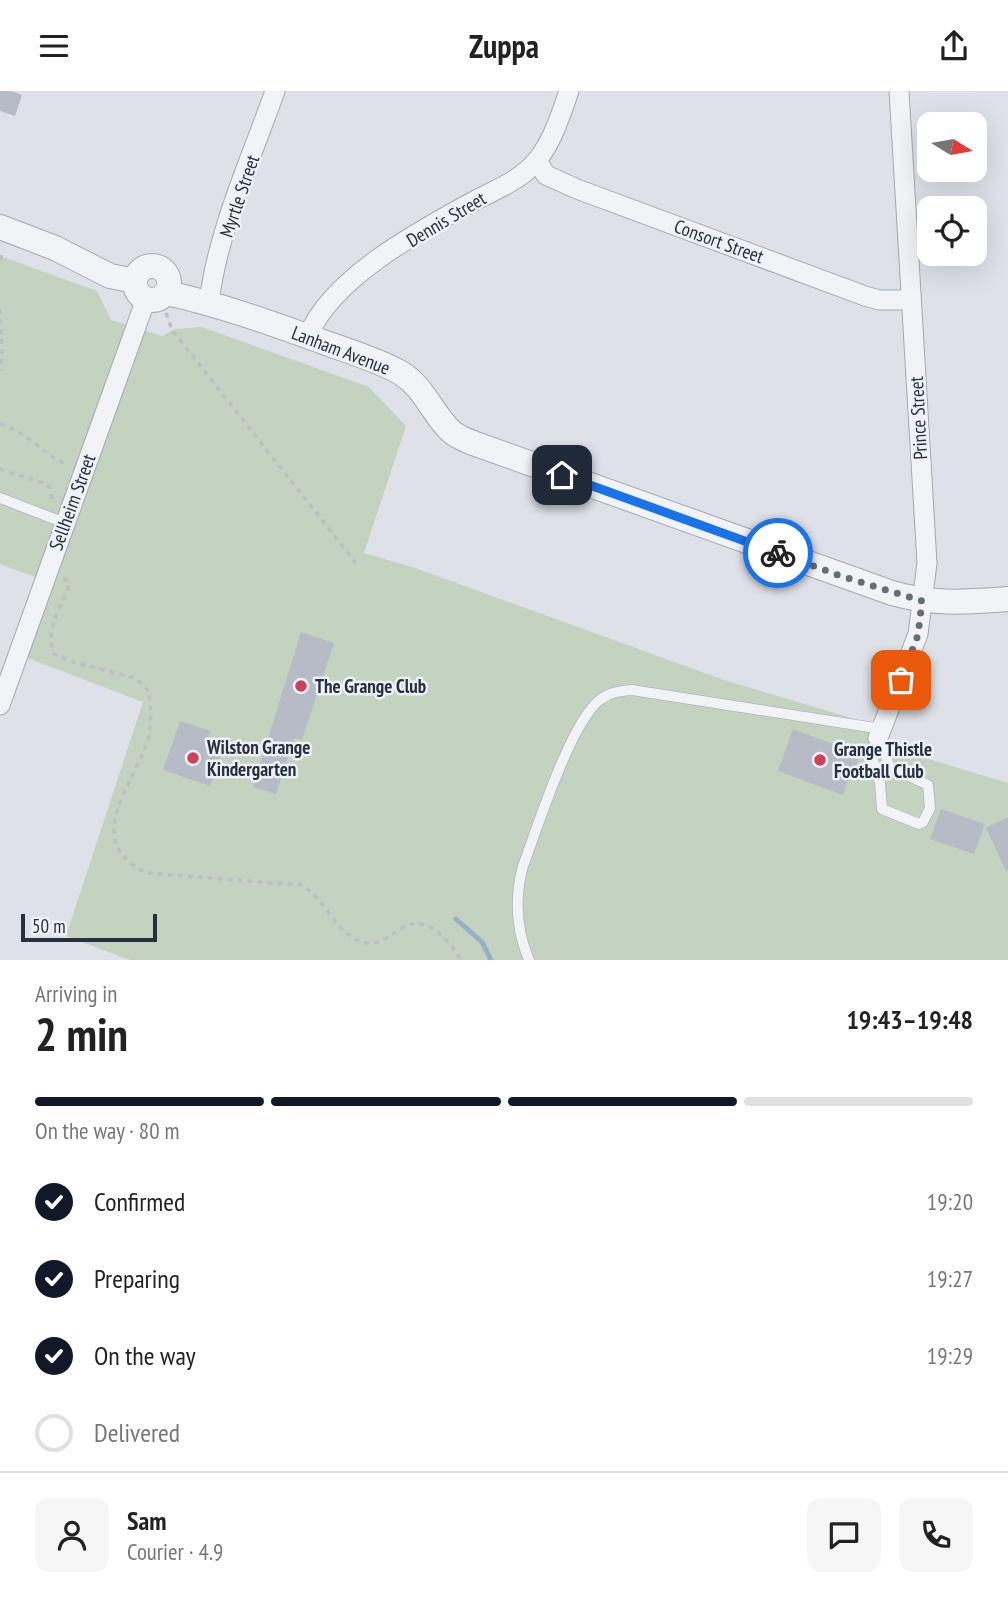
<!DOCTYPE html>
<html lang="en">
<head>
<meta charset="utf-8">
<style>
	:root { --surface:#fff; --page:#f6f6f6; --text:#222; --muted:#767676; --line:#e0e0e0; --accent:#111827 }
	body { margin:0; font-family:"PT Sans Narrow",sans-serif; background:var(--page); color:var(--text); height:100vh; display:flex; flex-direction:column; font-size:26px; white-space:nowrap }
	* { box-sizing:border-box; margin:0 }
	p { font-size:23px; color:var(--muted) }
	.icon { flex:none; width:38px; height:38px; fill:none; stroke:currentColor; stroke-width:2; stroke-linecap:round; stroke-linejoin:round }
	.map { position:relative; height:869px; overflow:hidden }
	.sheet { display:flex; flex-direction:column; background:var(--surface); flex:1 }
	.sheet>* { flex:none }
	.needle { width:46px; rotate:101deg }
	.fabs { position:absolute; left:917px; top:21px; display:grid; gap:14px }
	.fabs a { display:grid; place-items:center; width:70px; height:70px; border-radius:14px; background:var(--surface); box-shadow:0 7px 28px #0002; font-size:35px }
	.scale { position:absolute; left:21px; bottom:18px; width:136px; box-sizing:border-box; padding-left:7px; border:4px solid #27303f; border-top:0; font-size:19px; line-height:24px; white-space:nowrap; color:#27303f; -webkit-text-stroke:5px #eef1f6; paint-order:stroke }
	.pin { position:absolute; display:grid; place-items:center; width:60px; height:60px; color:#fff; margin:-30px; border-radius:14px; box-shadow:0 4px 10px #0006 }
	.courier { position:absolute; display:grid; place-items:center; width:70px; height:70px; margin:-35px; border:5px solid #1a73e8; border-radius:50%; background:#fff; color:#222; box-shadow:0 2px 9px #0007 }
	.headline em { font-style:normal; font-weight:800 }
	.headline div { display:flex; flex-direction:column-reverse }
	.headline { display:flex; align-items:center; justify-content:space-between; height:119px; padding:0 35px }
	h1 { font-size:46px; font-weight:800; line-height:52px }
	.bar { display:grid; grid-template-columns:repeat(4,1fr); gap:10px 7px; align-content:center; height:84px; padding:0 35px }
	.bar i { height:9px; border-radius:5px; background:var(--line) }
	.bar .selected { background:var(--accent) }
	.bar p { grid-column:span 4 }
	.line { display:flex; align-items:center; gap:18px; padding:0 35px; border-top:2px solid var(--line) }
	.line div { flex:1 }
	.round { display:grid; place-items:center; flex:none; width:74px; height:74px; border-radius:14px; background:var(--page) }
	ol { padding:0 35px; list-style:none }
	li { display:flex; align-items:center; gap:21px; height:77px }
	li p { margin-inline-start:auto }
	li .icon { padding:7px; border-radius:50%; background:var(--accent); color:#fff; stroke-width:4 }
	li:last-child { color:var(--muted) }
	li i { width:38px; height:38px; border:4px solid var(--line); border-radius:50% }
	header { display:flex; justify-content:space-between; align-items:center; height:91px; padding:0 35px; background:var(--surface); font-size:32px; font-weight:800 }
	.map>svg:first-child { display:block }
</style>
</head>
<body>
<header><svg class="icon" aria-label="menu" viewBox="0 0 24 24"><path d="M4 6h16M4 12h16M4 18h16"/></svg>Zuppa<svg class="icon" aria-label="share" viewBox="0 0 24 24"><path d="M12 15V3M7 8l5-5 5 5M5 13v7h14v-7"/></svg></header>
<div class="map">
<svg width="1008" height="869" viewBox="0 0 1008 869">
	<rect width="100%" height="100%" fill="#dee2e8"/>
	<path fill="#c4d2c0" d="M0,165L97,200L111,229L162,245L175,238L202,236L369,296L406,335L364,462L415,477L724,589L858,629L892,657L1008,692V869H130L66,845L143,611L22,565L51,492L0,473Z"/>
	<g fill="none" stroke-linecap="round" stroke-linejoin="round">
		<path stroke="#99b1c8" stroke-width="5" d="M456,828L482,851L491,869"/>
	</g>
	<path fill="#b6bcc5" d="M0,0H12L22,4L15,25L0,20Z
		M301,541L334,552L302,649L294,647L276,703L253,696Z
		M180,630L211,640L207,649L224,655L210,695L163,679Z
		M793,638L860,663L856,675L864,678L861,688L850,684L843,704L778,680Z
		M941,718L985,733L974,763L930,748Z
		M1008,726V779L1006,780L986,737Z"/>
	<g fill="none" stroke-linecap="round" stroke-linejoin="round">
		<defs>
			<path id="service" d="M0,407L65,432
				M878,647L890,676L928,694L930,717L923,731L919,733L882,718L880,692L872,666Z
				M529,869C516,838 514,808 523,775C537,738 571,629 601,608C610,601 620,600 632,599L882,638"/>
			<path id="minor" d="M537,70L546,84L577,98L865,205L879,209H911
				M209,211C218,139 251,68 275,0
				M308,245C332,186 421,139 476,109C497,98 523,88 538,68C553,49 561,23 569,0
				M0,614L146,208
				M878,647L918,543L927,472L899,0"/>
			<path id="tertiary" d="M0,136L55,157L110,185L135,190
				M135 192a17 17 0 1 1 34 0a17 17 0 1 1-34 0Z
				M167,202C221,214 274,233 326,252C351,261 378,269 401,282C422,295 430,317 446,335C453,344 463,348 473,352L892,502C934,514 965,511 1008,508"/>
		</defs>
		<use href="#service" stroke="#a3a9b2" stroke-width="11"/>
		<use href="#minor" stroke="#a3a9b2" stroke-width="21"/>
		<use href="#tertiary" stroke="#a3a9b2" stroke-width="26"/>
		<path stroke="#bcc0c6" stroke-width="3.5" stroke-dasharray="5 5" stroke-linecap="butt" d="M0,169L2,162
			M0,218L2,261L0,280
			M166,222L172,239L356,472
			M0,333C28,342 39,360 65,373
			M0,378L44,392L50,397L52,410
			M64,487L69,492L68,498C59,519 45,540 54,563L73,571L135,587L149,600C150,613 152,630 149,644C138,691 77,749 147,782L301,794C326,808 337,845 363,851C379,855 389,845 402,837C427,822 449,849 461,869"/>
		<use href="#service" stroke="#f1f3f6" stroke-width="10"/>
		<use href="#minor" stroke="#f1f3f6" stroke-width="19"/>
		<use href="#tertiary" stroke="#f1f3f6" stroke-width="24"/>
	</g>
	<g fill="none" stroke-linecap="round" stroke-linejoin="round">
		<path stroke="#676e7a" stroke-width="7" stroke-dasharray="0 12.6" d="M778,462L838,484L922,510L918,544L901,589"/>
		<path stroke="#1a73e8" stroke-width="9" d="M562,384L778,462"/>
	</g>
	<g fill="#ce4259" stroke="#eef1f6" stroke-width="2.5">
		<circle cx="301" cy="595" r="7"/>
		<circle cx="193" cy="667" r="7"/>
		<circle cx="820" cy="669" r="7"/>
	</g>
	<g text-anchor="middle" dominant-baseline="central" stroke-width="5" stroke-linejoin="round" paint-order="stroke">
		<g font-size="19" fill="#27303f" stroke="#eef1f6">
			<text transform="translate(239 105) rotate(-71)">Myrtle Street</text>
			<text transform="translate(446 128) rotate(-31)">Dennis Street</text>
			<text transform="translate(719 150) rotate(20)">Consort Street</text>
			<text transform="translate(341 259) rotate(21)">Lanham Avenue</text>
			<text transform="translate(918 327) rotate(-93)">Prince Street</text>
			<text transform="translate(72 411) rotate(-70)">Sellheim Street</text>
		</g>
		<g font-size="19" font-weight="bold" fill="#27303f" stroke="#eef1f6" text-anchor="start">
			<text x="315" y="595">The Grange Club</text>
			<text x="207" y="656">Wilston Grange<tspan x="207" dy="22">Kindergarten</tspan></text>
			<text x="834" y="658">Grange Thistle<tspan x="834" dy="22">Football Club</tspan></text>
		</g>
	</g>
</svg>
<div class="fabs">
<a><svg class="needle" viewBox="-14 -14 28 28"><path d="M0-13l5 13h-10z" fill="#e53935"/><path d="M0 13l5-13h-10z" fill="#767676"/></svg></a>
<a><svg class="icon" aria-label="locate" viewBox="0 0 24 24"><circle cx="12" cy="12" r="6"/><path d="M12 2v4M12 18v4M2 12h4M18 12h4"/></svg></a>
</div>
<div class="scale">50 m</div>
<div class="pin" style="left:901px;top:589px;background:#ea580c"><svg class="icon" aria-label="bag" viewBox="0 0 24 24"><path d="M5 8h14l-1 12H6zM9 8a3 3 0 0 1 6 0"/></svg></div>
<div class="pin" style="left:562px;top:384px;background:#1f2937"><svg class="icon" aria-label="home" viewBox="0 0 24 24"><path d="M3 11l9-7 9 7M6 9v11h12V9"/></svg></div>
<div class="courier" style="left:778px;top:462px"><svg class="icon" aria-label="bike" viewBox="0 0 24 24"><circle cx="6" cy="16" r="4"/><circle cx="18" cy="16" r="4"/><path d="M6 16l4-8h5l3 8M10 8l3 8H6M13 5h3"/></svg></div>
</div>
<section class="sheet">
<div class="headline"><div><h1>2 min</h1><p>Arriving in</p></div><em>19:43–19:48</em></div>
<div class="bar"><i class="selected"></i><i class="selected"></i><i class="selected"></i><i></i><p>On the way · 80 m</p></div>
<ol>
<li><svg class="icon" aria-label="check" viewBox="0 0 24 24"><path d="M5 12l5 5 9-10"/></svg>Confirmed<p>19:20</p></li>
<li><svg class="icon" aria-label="check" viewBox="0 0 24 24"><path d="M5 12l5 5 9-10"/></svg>Preparing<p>19:27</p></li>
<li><svg class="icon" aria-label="check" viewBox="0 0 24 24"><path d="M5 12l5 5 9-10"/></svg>On the way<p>19:29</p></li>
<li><i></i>Delivered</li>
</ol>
<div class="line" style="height:126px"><a class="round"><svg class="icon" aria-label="person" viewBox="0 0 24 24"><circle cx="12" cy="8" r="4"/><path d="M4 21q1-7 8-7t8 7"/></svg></a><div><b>Sam</b><p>Courier · 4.9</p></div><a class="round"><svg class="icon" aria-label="chat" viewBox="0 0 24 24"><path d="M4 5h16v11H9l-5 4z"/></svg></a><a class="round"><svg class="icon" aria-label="phone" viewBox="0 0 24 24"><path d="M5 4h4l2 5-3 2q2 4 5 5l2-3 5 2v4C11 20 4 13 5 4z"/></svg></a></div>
</section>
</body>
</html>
